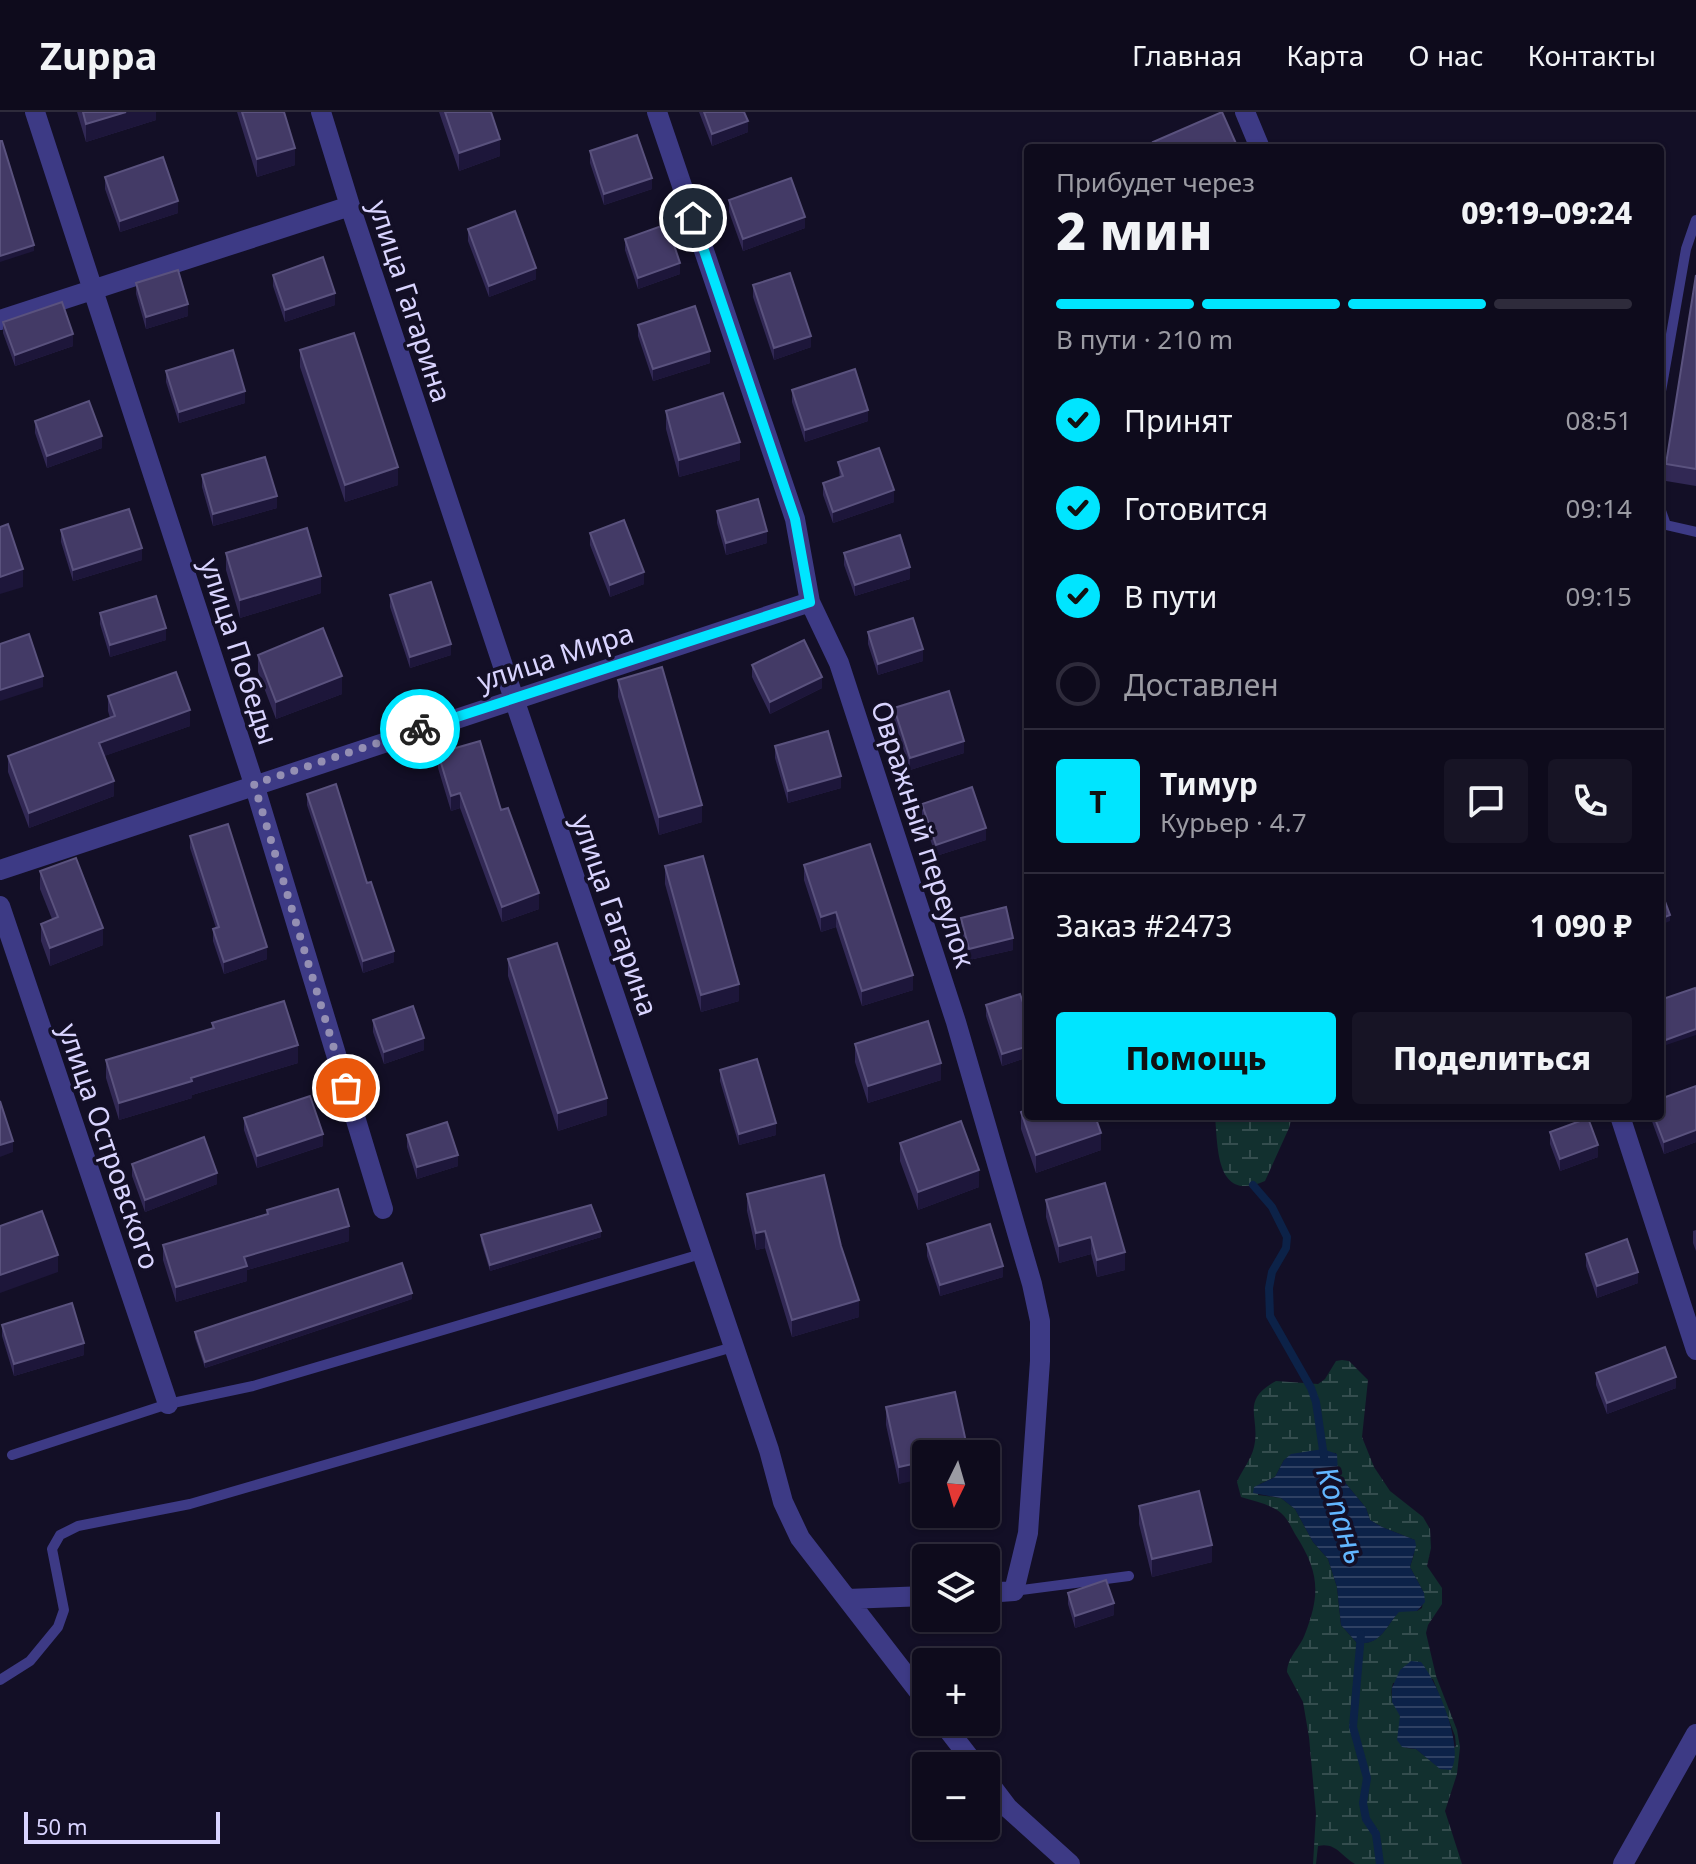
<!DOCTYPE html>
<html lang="ru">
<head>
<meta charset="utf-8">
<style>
	:root { --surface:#0e0b1c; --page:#171425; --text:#f1f3f6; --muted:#9b9ba3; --line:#2e2b3b; --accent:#00e5ff }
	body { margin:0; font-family:"Noto Sans",sans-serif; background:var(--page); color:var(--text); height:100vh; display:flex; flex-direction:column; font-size:30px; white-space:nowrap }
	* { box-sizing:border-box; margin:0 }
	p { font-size:26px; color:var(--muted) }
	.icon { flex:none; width:44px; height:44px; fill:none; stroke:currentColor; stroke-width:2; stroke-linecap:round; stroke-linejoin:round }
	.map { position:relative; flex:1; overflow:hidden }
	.details { position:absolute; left:1024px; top:32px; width:640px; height:976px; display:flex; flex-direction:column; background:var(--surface); border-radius:8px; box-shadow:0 2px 6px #0004,0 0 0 2px var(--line) }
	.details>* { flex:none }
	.needle { width:52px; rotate:185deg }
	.fabs { position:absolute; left:912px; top:1328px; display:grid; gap:16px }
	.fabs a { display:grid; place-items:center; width:88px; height:88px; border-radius:8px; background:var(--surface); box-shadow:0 2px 6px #0004,0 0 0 2px var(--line); font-size:40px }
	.scale { position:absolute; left:24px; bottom:20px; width:196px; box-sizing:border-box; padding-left:8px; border:4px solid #d9d4ff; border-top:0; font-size:22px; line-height:28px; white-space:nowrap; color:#d9d4ff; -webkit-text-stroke:6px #130f26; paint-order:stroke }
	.pin { position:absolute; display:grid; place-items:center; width:68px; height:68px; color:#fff; margin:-34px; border:4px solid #fff; border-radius:50%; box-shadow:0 2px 8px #0007 }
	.courier { position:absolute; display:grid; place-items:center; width:80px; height:80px; margin:-40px; border:6px solid #00e5ff; border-radius:50%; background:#fff; color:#222; box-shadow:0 2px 10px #0007 }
	.summary em { font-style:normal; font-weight:800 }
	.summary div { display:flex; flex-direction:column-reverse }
	.summary { display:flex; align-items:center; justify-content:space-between; height:136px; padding:0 32px }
	h1 { font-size:52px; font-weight:800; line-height:60px }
	.bar { display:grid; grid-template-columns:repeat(4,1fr); gap:12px 8px; align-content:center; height:96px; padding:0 32px }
	.bar i { height:10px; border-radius:6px; background:var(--line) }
	.bar .active { background:var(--accent) }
	.bar p { grid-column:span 4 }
	.line { display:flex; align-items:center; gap:20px; padding:0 32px; border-top:2px solid var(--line) }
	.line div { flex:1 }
	.round { display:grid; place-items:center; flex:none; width:84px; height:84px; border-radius:8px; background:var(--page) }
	ol { padding:0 32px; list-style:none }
	li { display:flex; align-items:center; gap:24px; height:88px }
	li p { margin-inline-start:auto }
	li .icon { padding:8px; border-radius:50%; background:var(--accent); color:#111; stroke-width:4 }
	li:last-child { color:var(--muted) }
	li i { width:44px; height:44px; border:4px solid var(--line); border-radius:50% }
	.button { display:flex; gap:16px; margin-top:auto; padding:16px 32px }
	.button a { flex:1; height:92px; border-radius:8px; background:var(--accent); color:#111; font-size:32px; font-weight:800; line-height:92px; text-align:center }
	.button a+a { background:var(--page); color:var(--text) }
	header { display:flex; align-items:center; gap:48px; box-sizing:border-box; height:112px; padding:0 40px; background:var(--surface); border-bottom:2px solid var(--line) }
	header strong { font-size:38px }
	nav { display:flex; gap:44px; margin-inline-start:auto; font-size:28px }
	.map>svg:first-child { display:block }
</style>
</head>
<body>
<header>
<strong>Zuppa</strong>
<nav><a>Главная</a><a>Карта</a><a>О нас</a><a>Контакты</a></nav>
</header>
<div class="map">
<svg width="1696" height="1752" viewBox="0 0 1696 1752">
	<defs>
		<pattern id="wetland-marsh" width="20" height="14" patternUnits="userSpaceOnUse" patternTransform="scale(2)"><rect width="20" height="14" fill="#12302f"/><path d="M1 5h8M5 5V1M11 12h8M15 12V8" fill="none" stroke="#344d4e"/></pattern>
		<pattern id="water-rules" width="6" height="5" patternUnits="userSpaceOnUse" patternTransform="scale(2)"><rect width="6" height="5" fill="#0c2248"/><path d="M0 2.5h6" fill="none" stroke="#2f4163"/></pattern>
	</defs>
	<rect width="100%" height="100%" fill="#130f26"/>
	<path fill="url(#wetland-marsh)" fill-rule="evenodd" d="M1215,1004H1292L1289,1016L1265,1069C1216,1091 1218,1037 1215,1004Z
		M1342,1248L1349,1249L1368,1268L1362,1325L1374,1355L1390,1379L1423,1405L1430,1417L1431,1436L1427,1454L1442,1476V1492L1428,1513L1426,1521L1436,1564L1457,1618L1460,1635L1457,1662L1445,1699L1462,1752H1355C1341,1744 1336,1730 1318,1734L1316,1752H1313L1316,1702L1309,1625L1303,1590L1287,1560C1288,1544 1300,1536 1305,1522C1321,1481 1319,1459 1295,1422C1291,1415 1288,1407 1281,1401C1270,1392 1254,1389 1241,1385L1237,1370C1242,1358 1251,1348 1254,1335C1261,1305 1239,1289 1276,1269L1318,1272L1325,1267L1336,1249ZM1311,1340L1336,1341L1338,1362L1366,1396L1370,1408L1382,1415L1415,1428L1414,1442L1410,1455L1424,1481L1422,1496L1417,1499H1399C1386,1515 1380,1534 1357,1531L1341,1513L1337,1475L1328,1447L1313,1430L1295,1397L1281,1386L1258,1383L1260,1372L1275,1365L1284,1348ZM1433,1567L1455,1624L1456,1634L1437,1654L1416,1637L1406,1636C1395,1616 1404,1620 1400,1604C1397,1588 1388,1590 1393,1571Z"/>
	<path fill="url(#water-rules)" d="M1323,1337L1337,1342L1338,1362L1366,1396L1370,1408L1382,1415L1415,1428L1416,1434L1410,1455L1424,1481L1425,1490L1417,1499L1399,1500C1385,1515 1381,1534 1357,1531L1341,1513L1337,1475L1328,1447L1313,1430L1295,1397L1281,1386L1253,1381L1254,1375L1275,1365L1284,1348L1291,1342Z
		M1411,1549L1421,1550C1437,1569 1465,1636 1451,1658L1440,1657L1416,1637L1402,1635L1397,1628L1400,1604L1392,1590V1576L1400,1558Z"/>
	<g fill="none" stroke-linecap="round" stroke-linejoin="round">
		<path stroke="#0c2248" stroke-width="8" d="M1253,1073L1272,1095L1287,1125L1286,1136L1272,1160L1269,1176L1270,1204L1311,1276L1316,1290L1324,1345
			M1361,1522L1353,1615L1367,1666L1363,1691L1366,1707L1376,1722L1380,1752"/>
		<path stroke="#3d3a85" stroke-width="10" d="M1660,285L1686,137L1696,108
			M1660,396L1666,413L1696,420
			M12,1343L168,1292L253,1274L701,1142
			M1014,1479L1129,1464
			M0,1568L30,1549L58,1515L64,1498L52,1437L60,1423L78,1414L190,1392L733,1235"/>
		<path stroke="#3d3a85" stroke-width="20" d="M35,0L254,672L383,1097
			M321,0L350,94L514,587L769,1338L783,1390L800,1426L926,1589
			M657,0L795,407L810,490L839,551L956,910L1032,1172L1040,1209V1249L1028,1421L1014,1479L986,1481
			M1245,0L1260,36
			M0,208L350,94
			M0,758L810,490
			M0,794L168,1292
			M1620,1004L1696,1238
			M847,1487L926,1484
			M942,1610L976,1654
			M986,1667L1008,1696L1070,1752
			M1623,1752L1696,1622"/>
	</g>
	<path fill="#312854" d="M77,0H156V8L86,30Z
		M237,0H284L295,53L257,65Z
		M439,0H491L500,44L459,59Z
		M699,0H744L748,20L712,34Z
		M590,39L652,77L604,93L590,51Z
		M105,65L178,101L120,120L105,77Z
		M729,88L805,116L743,139L729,100Z
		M468,117L536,167L489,185L468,129Z
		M625,127L680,162L638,177L625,138Z
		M273,163L335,193L285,210L273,174Z
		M1696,163V374L1666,369V352Z
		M136,171L188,204L146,217L136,182Z
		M753,173L811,235L774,248L753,185Z
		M3,210L73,234L15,254L3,221Z
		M638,213L710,251L653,269L638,224Z
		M300,238L398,373L345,390L300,255Z
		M166,259L245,291L179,311L166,270Z
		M792,278L868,309L805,330L792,290Z
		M666,299L740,348L679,365L666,317Z
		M35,309L102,336L47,356L35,321Z
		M838,350L894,390L833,411L823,383V371L840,366Z
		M202,363L277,396L213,414L202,375Z
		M717,399L767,431L726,443L717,411Z
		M61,418L142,448L73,469L61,430Z
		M590,421L644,472L610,485L590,433Z
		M226,441L321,481L240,506L226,458Z
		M844,441L910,467L855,484L844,453Z
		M390,483L451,543L410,556L390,495Z
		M100,501L166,528L110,545L100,512Z
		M868,520L923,549L878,563L868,532Z
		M258,543L342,582L276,607L258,560Z
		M752,553L822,576L770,602L752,565Z
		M618,568L702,710L659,723L618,585Z
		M108,584L190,614L104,644L114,684L29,716L8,660V644L110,606L108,599Z
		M894,596L964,641L910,658L894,608Z
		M775,634L841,676L788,691L775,646Z
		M438,641L501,698L539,797L502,810L460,696L451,699L438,656Z
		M307,682L367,771L394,850L363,861L307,693Z
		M922,692L986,728L936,744L922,704Z
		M190,724L267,847L224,862L213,829V817L216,816L190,736Z
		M804,753L913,878L862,894L836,815L821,820L804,768Z
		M665,754L739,889L701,900L665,772Z
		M40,759L103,833L50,854L41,829V812L52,807L40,777Z
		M961,806L1013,838L969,848L961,817Z
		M508,847L607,1003L558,1019L508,864Z
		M986,893L1028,905V945L1002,954L986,904Z
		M373,908L424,938L384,952L373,920Z
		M212,911L298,951L192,983V986L119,1008L106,966V948L212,917Z
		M855,932L941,968L868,991L855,950Z
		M720,958L776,1023L739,1033L720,969Z
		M1696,974V1030L1664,1042L1650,1004H1660Z
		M1021,1000L1101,1038L1036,1061L1021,1017Z
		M244,1006L323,1034L257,1056L244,1018Z
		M1550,1020L1598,1045L1560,1059L1550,1032Z
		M407,1023L458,1054L417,1067L407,1035Z
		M900,1031L979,1075L918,1098L900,1049Z
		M132,1052L217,1072L145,1100L132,1064Z
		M1105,1071L1125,1158L1097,1165L1091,1142L1059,1151L1046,1105V1088Z
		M747,1082L841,1134L859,1205L792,1225L765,1136L756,1138L747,1099Z
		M267,1098L349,1129L247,1158V1169L176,1190L163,1148V1133L267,1102Z
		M1696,1118V1139L1693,1131V1119Z
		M481,1123L601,1125L490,1159L481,1129Z
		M927,1132L1003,1165L940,1184L927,1144Z
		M1586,1142L1638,1171L1597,1186L1586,1154Z
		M412,1187L205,1256L195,1226V1220Z
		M2,1213L84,1243L14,1264L2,1224Z
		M1596,1261L1676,1276L1607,1302L1596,1273Z
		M886,1295L968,1342L899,1372L886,1313Z
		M1139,1394L1212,1450L1152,1465L1139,1412Z
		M1068,1481L1114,1503L1075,1516L1068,1492Z"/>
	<path fill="#1d163a" d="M126,0H156V8L86,30V12Z
		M748,9V20L712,34V22Z
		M500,27V44L459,59V41Z
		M295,36V53L257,65V47Z
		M652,66V77L604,93V82Z
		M178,89V101L120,120V109Z
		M805,105V116L743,139V127Z
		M34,133V139L0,150V144Z
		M680,151V162L638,177V166Z
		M536,156V167L489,185V174Z
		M335,181V193L285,210V198Z
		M188,192V204L146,217V205Z
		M73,222V234L15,254V243Z
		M811,224V235L774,248V236Z
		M710,239V251L653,269V257Z
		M245,279V291L179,311V300Z
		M868,298V309L805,330V318Z
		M102,324V336L47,356V344Z
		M740,330V348L679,365V348Z
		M398,355V373L345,390V373Z
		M894,378V390L833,411V400Z
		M277,384V396L213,414V402Z
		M767,419V431L726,443V431Z
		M142,436V448L73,469V458Z
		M910,455V467L855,484V473Z
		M23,457V475L0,482V465Z
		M644,460V472L610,485V473Z
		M321,464V481L240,506V488Z
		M166,516V528L110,545V533Z
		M451,532V543L410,556V545Z
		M923,537V549L878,563V552Z
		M43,564V575L0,589V578Z
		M342,564V582L276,607V590Z
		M822,565V576L770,602V590Z
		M190,598V614L99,646V631Z
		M964,629V641L910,658V646Z
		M841,664V676L788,691V679Z
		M114,669V684L29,716V701Z
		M460,681V696L451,699V684Z
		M702,693V710L659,723V705Z
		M986,716V728L936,744V733Z
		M539,781V797L502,810V795Z
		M836,800V815L821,820V805Z
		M1670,803V809L1660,813V807Z
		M103,816V833L50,854V836Z
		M1013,826V838L969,848V837Z
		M267,835V847L224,862V850Z
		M394,839V850L363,861V849Z
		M913,863V878L862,894V879Z
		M739,872V889L701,900V883Z
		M1696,917V923L1660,935V930Z
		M424,926V938L384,952V940Z
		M298,933V951L192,983V986L119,1008V991L191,966Z
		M1028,934V945L1002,954V942Z
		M941,951V968L868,991V974Z
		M607,986V1003L558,1019V1001Z
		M776,1011V1023L739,1033V1022Z
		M1696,1018V1030L1664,1042V1030Z
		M1101,1021V1038L1036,1061V1043Z
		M323,1022V1034L257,1056V1044Z
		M13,1029V1040L0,1045V1033Z
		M1598,1033V1045L1560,1059V1047Z
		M458,1043V1054L417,1067V1055Z
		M979,1058V1075L918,1098V1080Z
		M217,1061V1072L145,1100V1088Z
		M349,1114V1129L247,1158V1169L176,1190V1175L244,1145Z
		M601,1119V1125L490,1159V1153Z
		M765,1119V1136L756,1138V1121Z
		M1091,1125V1142L1059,1151V1134Z
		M1125,1140V1158L1097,1165V1148Z
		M58,1143V1160L0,1181V1163Z
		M1003,1154V1165L940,1184V1173Z
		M1638,1160V1171L1597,1186V1174Z
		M412,1181V1187L205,1256V1250Z
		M859,1188V1205L792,1225V1208Z
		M84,1231V1243L14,1264V1252Z
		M1676,1265V1276L1607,1302V1291Z
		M926,1349V1366L899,1372V1355Z
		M1212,1433V1450L1152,1465V1447Z
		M1114,1491V1503L1075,1516V1504Z"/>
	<path fill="#433a66" stroke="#5a527e" stroke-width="2" d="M83,0H126L86,12Z
		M242,0H284L295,36L257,47Z
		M445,0H491L500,27L459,41Z
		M704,0H744L748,9L712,22Z
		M1222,0L1238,36H1156L1153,30Z
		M637,23L652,66L604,82L590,39Z
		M0,29H2L34,133L0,144Z
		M163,45L178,89L120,109L105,65Z
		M791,66L805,105L743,127L729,88Z
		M515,99L536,156L489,174L468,117Z
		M667,112L680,151L638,166L625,127Z
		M323,145L335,181L285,198L273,163Z
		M178,158L188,192L146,205L136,171Z
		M790,161L811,224L774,236L753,173Z
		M1696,163V357L1666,352Z
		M62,190L73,222L15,243L3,210Z
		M695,194L710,239L653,257L638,213Z
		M354,221L398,355L345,373L300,238Z
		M233,238L245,279L179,300L166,259Z
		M855,257L868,298L805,318L792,278Z
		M723,281L740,330L679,348L666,299Z
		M89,289L102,324L47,344L35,309Z
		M879,336L894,378L833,400L823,371L843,364L838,350Z
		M265,345L277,384L213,402L202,363Z
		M758,387L767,419L726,431L717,399Z
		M129,397L142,436L73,458L61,418Z
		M624,408L644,460L610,473L590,421Z
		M8,412L23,457L0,465V415Z
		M307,416L321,464L240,488L226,441Z
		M900,423L910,455L855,473L844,441Z
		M431,470L451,532L410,545L390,483Z
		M156,484L166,516L110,533L100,501Z
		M913,506L923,537L878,552L868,520Z
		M323,516L342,564L276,590L258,543Z
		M29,522L43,564L0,578V532Z
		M804,528L822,565L770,590L752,553Z
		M662,555L702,693L659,705L618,568Z
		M176,560L190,598L99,631L114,669L29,701L8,644L115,604L108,584Z
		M949,579L964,629L910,646L894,596Z
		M828,619L841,664L788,679L775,634Z
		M480,629L501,698L508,696L539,781L502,795L460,681L451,684L438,641Z
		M336,672L367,771L371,770L394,839L363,849L307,682Z
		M972,675L986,716L936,733L922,692Z
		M228,712L267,835L224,850L213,817L219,815L190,724Z
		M870,732L913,863L862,879L836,800L821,805L804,753Z
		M703,744L739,872L701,883L665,754Z
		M76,746L103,816L50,836L41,812L58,805L40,759Z
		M1660,776L1670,803L1660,807Z
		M1006,795L1013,826L969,837L961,806Z
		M557,831L607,986L558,1001L508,847Z
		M1695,876L1696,879V917L1660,930V888Z
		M1020,882L1028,905V934L1002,942L986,893Z
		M284,889L298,933L191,966L192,969L119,991L106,948L214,916L212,911Z
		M413,894L424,926L384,940L373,908Z
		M928,909L941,951L868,974L855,932Z
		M757,947L776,1011L739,1022L720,958Z
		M1696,974V1018L1664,1030L1654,1004H1660V987Z
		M310,984L323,1022L257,1044L244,1006Z
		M0,989L13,1029L0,1033Z
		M1028,997V1004H1095L1101,1021L1036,1043L1021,1000Z
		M1588,1006L1598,1033L1560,1047L1550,1020Z
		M961,1009L979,1058L918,1080L900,1031Z
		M447,1010L458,1043L417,1055L407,1023Z
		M204,1025L217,1061L145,1088L132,1052Z
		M824,1063L841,1134L859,1188L792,1208L765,1119L756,1121L747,1082Z
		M1105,1071L1125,1140L1097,1148L1091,1125L1059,1134L1046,1088Z
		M338,1077L349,1114L244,1145L247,1154L176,1175L163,1133L268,1102L267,1098Z
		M591,1093L601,1119L490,1153L481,1123Z
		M42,1099L58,1143L0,1163V1114Z
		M990,1112L1003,1154L940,1173L927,1132Z
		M1627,1127L1638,1160L1597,1174L1586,1142Z
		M402,1151L412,1181L205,1250L195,1220Z
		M72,1191L84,1231L14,1252L2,1213Z
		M1665,1235L1676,1265L1607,1291L1596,1261Z
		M955,1280L968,1339L957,1342H926V1349L899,1355L886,1295Z
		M1199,1379L1212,1433L1152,1447L1139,1394Z
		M1106,1468L1114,1491L1075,1504L1068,1481Z"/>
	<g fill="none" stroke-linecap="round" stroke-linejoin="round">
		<path stroke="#948fb3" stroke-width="8" stroke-dasharray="0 14.4" d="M346,976L254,672L420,617"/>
		<path stroke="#00e5ff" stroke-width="10" d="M420,617L810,490L795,407L693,106"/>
	</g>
	<g text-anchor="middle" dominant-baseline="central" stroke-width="7" stroke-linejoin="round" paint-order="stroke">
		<g font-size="28" fill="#d9d4ff" stroke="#130f26">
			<text transform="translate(411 189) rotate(72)">улица Гагарина</text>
			<text transform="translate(240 539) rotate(72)">улица Победы</text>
			<text transform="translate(555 544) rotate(-18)">улица Мира</text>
			<text transform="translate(924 722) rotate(72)">Овражный переулок</text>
			<text transform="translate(616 803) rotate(71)">улица Гагарина</text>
			<text transform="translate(110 1034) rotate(71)">улица Островского</text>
		</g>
		<g font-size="30" font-style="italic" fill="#62b6ff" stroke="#130f26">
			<text transform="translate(1342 1403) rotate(72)">Копань</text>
		</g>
	</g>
</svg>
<div class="fabs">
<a><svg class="needle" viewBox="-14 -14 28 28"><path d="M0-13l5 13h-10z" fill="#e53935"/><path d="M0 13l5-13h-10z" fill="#9b9ba3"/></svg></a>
<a><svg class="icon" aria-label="layers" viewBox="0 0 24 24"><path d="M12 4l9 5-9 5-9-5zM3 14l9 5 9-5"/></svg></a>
<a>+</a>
<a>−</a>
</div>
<div class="scale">50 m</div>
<div class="pin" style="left:346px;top:976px;background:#ea580c"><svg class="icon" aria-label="bag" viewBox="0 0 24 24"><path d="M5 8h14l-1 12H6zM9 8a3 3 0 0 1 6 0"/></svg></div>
<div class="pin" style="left:693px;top:106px;background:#1f2937"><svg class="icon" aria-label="home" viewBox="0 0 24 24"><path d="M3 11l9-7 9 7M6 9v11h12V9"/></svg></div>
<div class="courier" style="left:420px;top:617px"><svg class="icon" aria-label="bike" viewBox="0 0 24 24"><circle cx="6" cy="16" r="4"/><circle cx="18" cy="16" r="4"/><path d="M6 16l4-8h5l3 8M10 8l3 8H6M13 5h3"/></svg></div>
<section class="details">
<div class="summary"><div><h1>2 мин</h1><p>Прибудет через</p></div><em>09:19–09:24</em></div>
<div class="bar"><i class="active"></i><i class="active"></i><i class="active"></i><i></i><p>В пути · 210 m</p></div>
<ol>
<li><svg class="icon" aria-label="check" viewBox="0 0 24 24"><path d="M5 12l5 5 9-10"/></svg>Принят<p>08:51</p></li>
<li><svg class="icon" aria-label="check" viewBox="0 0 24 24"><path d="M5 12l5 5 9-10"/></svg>Готовится<p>09:14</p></li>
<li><svg class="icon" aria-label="check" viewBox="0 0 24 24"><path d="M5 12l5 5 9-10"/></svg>В пути<p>09:15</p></li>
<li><i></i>Доставлен</li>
</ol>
<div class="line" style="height:144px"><b class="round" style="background:var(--accent);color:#111">Т</b><div><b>Тимур</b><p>Курьер · 4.7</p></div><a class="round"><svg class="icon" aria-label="chat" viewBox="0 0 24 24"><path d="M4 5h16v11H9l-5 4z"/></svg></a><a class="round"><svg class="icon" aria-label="phone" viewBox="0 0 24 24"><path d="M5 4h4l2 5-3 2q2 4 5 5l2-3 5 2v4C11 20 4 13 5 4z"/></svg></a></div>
<div class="line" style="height:104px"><div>Заказ #2473</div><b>1 090 ₽</b></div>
<div class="button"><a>Помощь</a><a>Поделиться</a></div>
</section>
</div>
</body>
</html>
